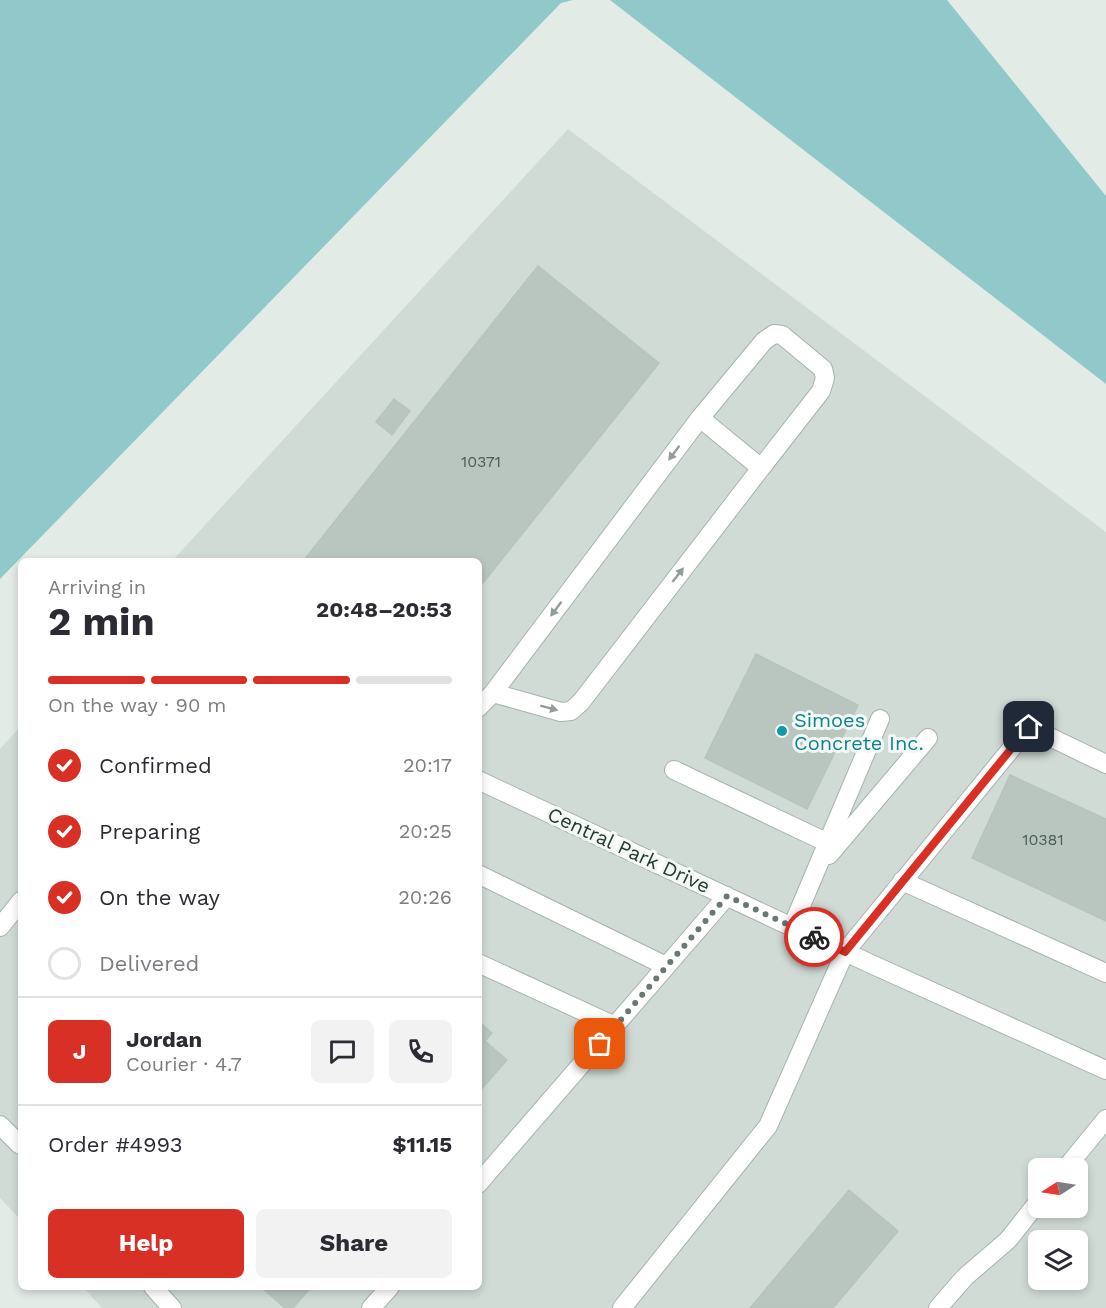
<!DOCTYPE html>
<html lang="en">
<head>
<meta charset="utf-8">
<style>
	:root { --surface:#fff; --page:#f2f2f3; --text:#2b2b33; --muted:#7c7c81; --line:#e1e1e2; --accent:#d93025 }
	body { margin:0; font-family:"Work Sans",sans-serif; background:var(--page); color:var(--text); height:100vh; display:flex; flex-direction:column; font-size:22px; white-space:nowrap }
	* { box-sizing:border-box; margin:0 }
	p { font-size:20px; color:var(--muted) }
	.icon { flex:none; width:33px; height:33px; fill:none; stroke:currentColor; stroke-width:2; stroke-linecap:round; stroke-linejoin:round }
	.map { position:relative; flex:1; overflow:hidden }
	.panel { position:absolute; left:18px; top:558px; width:464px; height:732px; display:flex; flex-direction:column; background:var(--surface); border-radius:9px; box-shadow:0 3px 9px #0003 }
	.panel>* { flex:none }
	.needle { width:39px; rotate:258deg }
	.tools { position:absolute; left:1028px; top:1158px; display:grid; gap:12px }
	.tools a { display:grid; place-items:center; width:60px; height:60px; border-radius:9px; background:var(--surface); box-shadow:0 3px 9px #0003; font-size:30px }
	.pin { position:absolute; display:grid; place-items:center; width:51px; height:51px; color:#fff; margin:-26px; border-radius:12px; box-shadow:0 3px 9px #0006 }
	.courier { position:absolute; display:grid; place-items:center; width:60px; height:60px; margin:-30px; border:4px solid #d93025; border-radius:50%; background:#fff; color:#222; box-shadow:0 2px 8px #0007 }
	.head em { font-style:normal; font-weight:700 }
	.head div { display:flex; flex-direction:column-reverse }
	.head { display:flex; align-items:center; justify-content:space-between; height:102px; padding:0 30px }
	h1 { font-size:39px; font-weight:700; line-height:45px }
	.bar { display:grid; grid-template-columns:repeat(4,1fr); gap:9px 6px; align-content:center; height:72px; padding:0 30px }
	.bar i { height:8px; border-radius:4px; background:var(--line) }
	.bar .active { background:var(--accent) }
	.bar p { grid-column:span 4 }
	.line { display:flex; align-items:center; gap:15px; padding:0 30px; border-top:2px solid var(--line) }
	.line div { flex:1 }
	.round { display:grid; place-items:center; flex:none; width:63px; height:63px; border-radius:9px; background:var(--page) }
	ol { padding:0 30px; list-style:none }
	li { display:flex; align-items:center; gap:18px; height:66px }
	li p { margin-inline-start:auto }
	li .icon { padding:6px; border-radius:50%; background:var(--accent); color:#fff; stroke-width:4 }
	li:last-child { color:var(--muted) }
	li i { width:33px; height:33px; border:3px solid var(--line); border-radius:50% }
	.action { display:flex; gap:12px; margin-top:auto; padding:12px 30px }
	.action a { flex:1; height:69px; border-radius:9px; background:var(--accent); color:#fff; font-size:24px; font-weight:700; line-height:69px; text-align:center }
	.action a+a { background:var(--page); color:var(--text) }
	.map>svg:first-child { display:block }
</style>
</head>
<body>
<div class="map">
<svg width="1106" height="1308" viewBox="0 0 1106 1308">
	<rect width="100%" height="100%" fill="#e3ebe7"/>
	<path fill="#d1dbd5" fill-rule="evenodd" d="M568,129L1106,532V1308H102L83,1287H478V561H172ZM1038,1168H1077V1208H1038ZM1038,1240H1077V1280H1038Z
		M21,726V1220L0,1198V749Z"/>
	<path fill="#91c8ca" d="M0,0H573L561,3L0,579Z
		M610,0H947L1106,196V384Z"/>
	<path fill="#b9c6bf" stroke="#b6c4bd" stroke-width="1.5" d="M538,266L659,363L478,589V561H305L304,560Z
		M394,399L410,411L392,435L376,422Z
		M756,654L858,705L807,809L705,758Z
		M1010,775L1106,819V921L972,858Z
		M478,1021L492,1033L485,1041L507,1060L478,1093Z
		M849,1190L898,1231L833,1308H750Z
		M261,1287H311L293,1308H285Z"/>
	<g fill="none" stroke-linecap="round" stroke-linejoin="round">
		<defs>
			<path id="minor" d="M700,418L764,341L774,334L782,335L823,369L825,378L821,391L761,468
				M478,708L493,693L700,418L761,468L581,702L571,711L561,712L493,693
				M674,770L828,843
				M478,780L871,964L1106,1070
				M829,855L928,738
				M478,874L666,966
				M902,881L1106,973
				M0,927L21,901
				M792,927L880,719
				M478,963L615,1026
				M0,1125L20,1145
				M1066,1168L1106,1119
				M478,1184L727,896
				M153,1287L172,1308
				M371,1308L390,1287
				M622,1308L768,1126L845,952L1029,727L1106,764
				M938,1308L965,1277L1008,1240L1038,1202"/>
		</defs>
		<use href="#minor" stroke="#a6b3ad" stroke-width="20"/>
		<use href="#minor" stroke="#fff" stroke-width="18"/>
	</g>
	<defs><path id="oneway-solid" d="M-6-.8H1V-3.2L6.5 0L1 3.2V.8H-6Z" transform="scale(1.5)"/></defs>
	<g fill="#929d98">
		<use href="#oneway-solid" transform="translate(674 453) rotate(127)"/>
		<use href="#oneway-solid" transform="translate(678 575) rotate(-52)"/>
		<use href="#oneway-solid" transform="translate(556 609) rotate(127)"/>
		<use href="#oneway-solid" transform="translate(549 708) rotate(15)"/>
	</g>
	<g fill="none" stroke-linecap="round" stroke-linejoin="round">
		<path stroke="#687971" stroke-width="6" stroke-dasharray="0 10.8" d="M600,1044L727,896L814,937"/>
		<path stroke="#d93025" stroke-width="8" d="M814,937L845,952L1029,727"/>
	</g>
	<circle fill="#0f9aa8" stroke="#f3f8f5" stroke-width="2" cx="782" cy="731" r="6"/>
	<g text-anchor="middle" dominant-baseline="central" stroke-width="6" stroke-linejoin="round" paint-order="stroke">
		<g font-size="16" fill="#4a5e55">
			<text x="481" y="461">10371</text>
			<text x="1043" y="839">10381</text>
		</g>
		<g font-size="20" fill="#0d838f" stroke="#f3f8f5" text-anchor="start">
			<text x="794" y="720">Simoes<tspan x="794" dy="23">Concrete Inc.</tspan></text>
		</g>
		<g font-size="20" fill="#253b32" stroke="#f3f8f5">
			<text transform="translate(629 850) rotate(25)">Central Park Drive</text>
		</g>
	</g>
</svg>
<div class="tools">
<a><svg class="needle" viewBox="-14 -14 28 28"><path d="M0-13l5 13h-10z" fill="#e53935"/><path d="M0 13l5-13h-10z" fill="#7c7c81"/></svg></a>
<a><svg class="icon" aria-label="layers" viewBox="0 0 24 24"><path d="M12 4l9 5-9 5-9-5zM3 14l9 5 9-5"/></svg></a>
</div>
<div class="pin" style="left:600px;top:1044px;background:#ea580c"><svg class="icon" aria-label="bag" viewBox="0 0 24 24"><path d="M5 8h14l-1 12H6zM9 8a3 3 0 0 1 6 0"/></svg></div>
<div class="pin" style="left:1029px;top:727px;background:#1f2937"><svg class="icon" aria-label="home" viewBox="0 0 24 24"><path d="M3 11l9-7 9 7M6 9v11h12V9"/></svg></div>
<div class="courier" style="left:814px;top:937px"><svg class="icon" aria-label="bike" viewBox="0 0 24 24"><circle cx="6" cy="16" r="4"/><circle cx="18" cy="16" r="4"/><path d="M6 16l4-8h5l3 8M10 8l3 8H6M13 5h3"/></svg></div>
<section class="panel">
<div class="head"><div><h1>2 min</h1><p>Arriving in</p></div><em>20:48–20:53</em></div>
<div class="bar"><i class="active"></i><i class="active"></i><i class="active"></i><i></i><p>On the way · 90 m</p></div>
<ol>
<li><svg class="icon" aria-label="check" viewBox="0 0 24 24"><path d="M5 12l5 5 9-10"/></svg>Confirmed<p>20:17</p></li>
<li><svg class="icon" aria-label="check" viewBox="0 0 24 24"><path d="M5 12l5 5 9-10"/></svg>Preparing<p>20:25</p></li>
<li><svg class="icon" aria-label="check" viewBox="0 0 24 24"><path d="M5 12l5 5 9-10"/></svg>On the way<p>20:26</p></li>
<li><i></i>Delivered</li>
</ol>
<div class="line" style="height:108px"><b class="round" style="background:var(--accent);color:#fff">J</b><div><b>Jordan</b><p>Courier · 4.7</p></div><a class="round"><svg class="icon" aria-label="chat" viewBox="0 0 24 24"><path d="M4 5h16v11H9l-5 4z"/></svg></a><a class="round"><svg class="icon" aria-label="phone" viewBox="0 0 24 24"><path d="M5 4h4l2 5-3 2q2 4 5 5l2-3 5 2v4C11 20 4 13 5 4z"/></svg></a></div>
<div class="line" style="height:78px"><div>Order #4993</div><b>$11.15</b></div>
<div class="action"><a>Help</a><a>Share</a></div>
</section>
</div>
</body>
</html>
